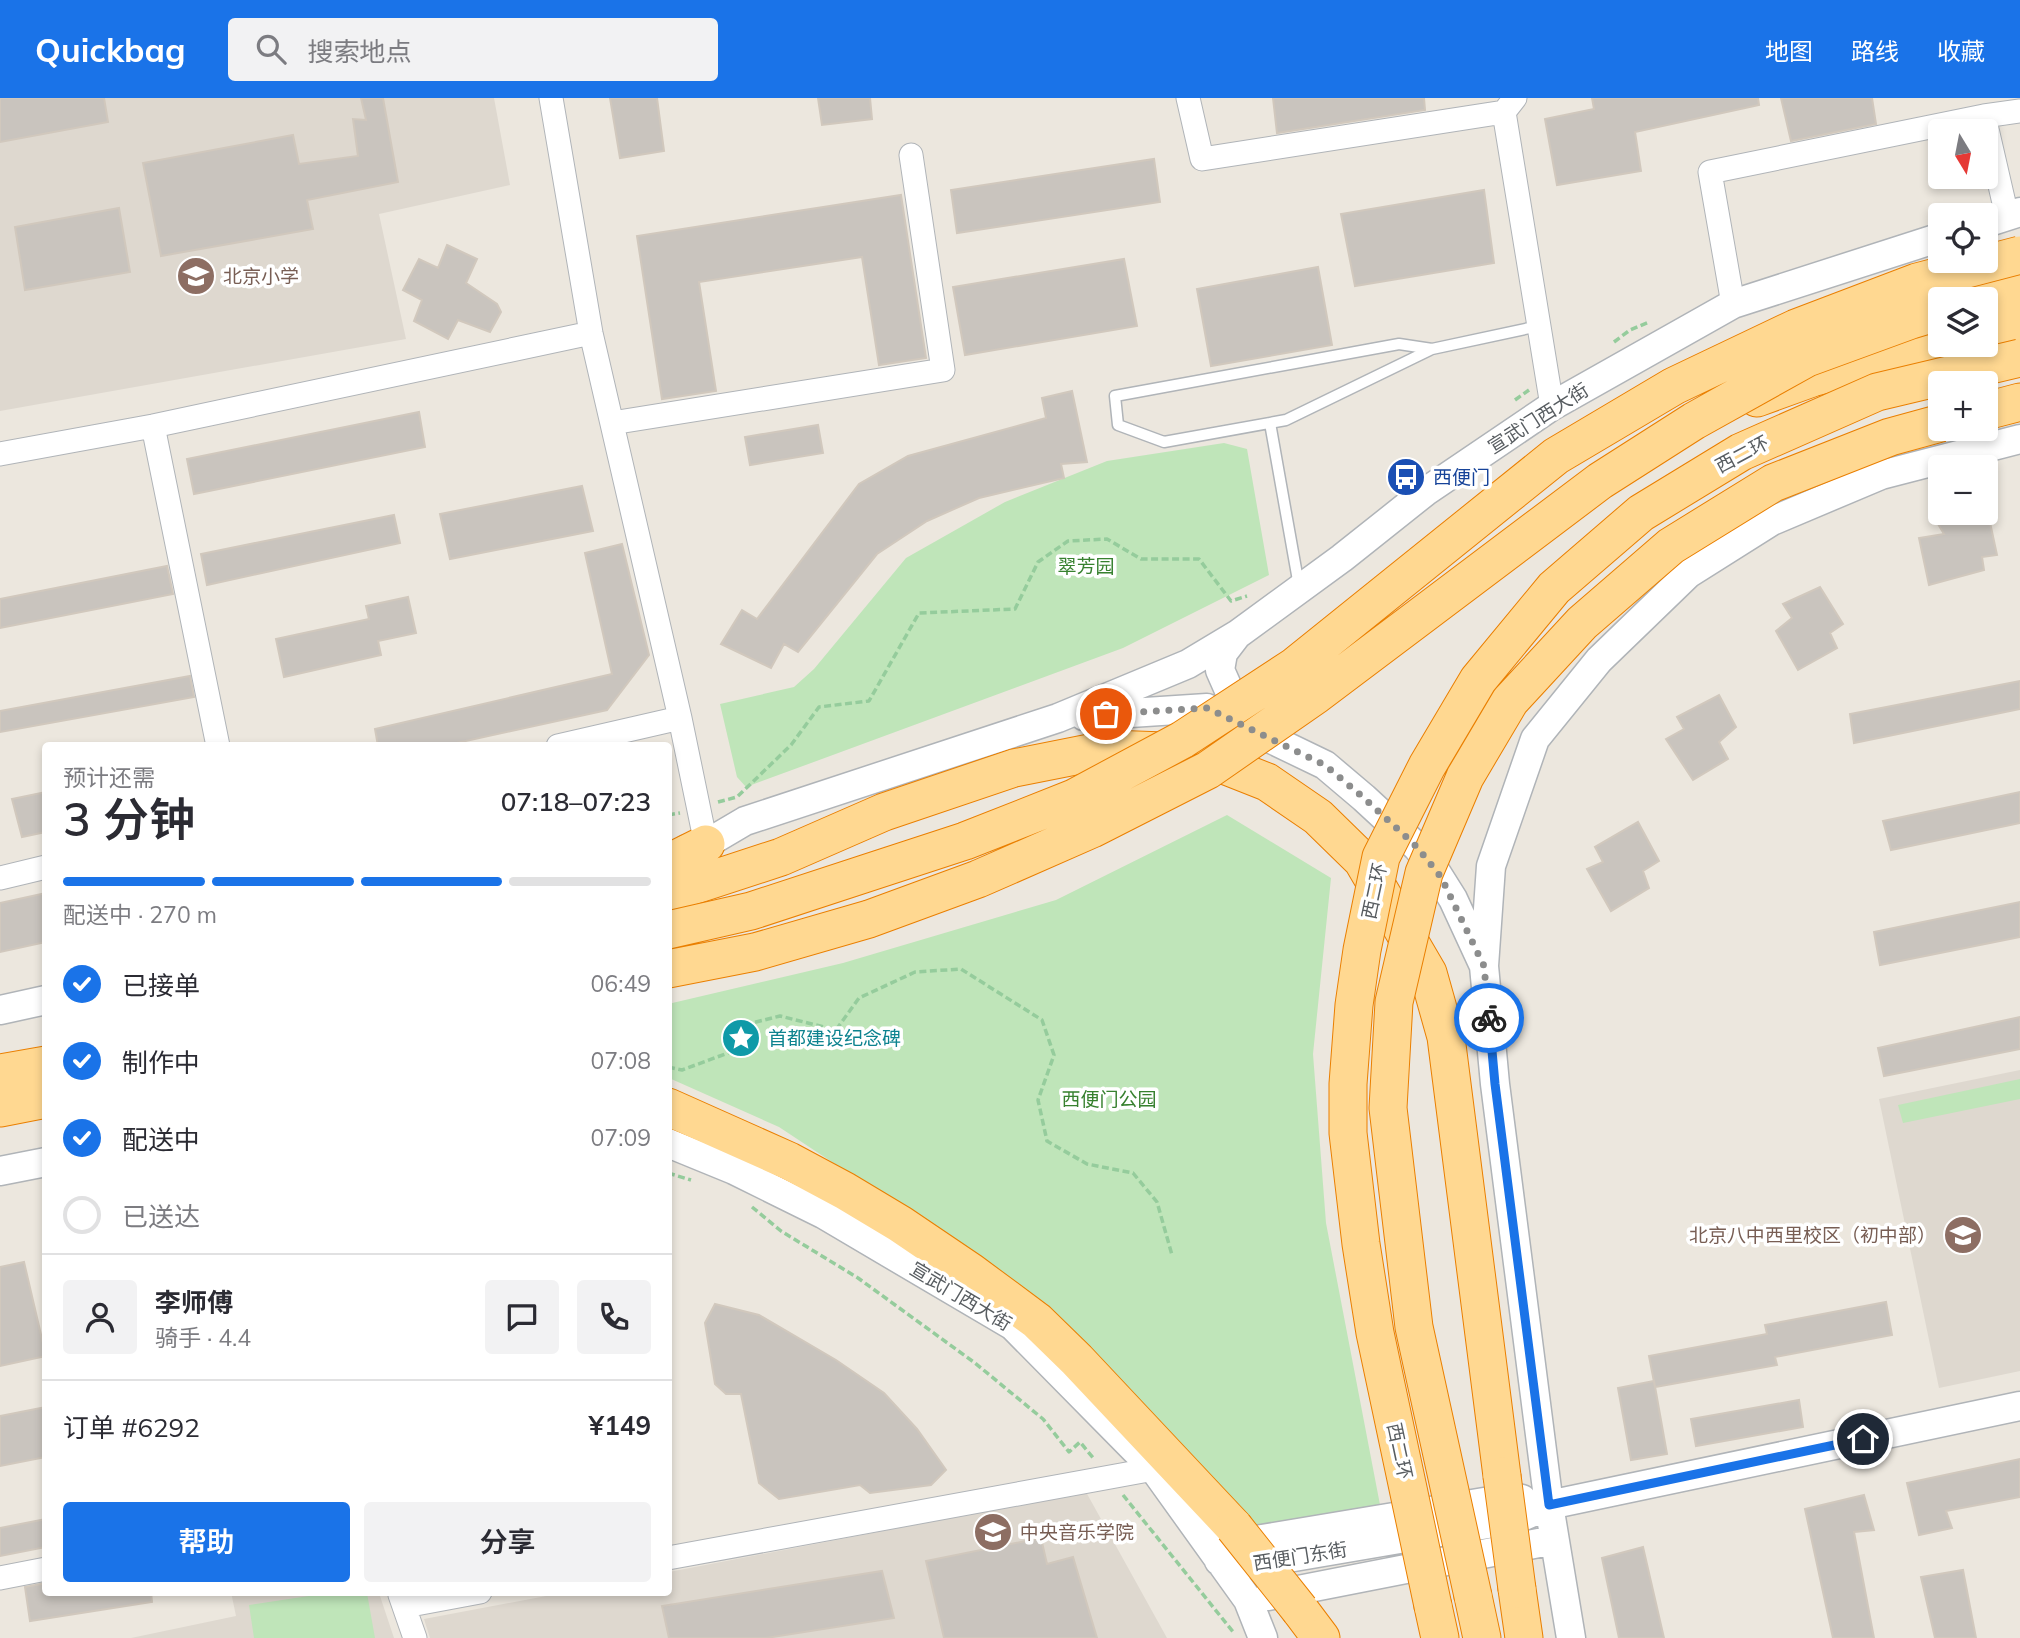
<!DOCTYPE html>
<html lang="zh">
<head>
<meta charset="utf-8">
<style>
	:root { --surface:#fff; --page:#f2f2f3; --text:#2b2b33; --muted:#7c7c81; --line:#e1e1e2; --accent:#1a73e8 }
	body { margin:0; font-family:Mulish,"Noto Sans SC",sans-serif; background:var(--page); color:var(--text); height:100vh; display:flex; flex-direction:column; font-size:26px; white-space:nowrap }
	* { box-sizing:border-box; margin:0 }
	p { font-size:23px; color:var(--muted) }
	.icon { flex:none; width:38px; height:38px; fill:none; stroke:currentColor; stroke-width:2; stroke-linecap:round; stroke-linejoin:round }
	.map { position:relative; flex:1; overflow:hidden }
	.drawer { position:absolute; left:42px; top:644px; width:630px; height:854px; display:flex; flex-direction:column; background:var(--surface); border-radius:7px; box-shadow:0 4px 10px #0003 }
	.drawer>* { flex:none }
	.needle { width:46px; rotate:170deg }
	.tools { position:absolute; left:1928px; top:21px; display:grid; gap:14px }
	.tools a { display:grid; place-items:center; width:70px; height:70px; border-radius:7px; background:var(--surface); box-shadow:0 4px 10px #0003; font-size:35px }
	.pin { position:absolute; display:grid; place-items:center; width:60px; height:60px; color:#fff; margin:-30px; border:4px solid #fff; border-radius:50%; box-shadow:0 2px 7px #0007 }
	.courier { position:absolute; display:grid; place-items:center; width:70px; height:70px; margin:-35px; border:5px solid #1a73e8; border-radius:50%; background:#fff; color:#222; box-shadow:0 2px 9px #0007 }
	.head em { font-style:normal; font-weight:600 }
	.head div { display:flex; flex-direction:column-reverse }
	.head { display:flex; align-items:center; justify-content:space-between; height:119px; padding:0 21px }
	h1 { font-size:46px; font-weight:600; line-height:52px }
	.bar { display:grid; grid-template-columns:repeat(4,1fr); gap:10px 7px; align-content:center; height:84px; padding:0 21px }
	.bar i { height:9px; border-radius:5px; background:var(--line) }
	.bar .current { background:var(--accent) }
	.bar p { grid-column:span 4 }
	.line { display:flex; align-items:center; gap:18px; padding:0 21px; border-top:2px solid var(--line) }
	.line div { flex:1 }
	.round { display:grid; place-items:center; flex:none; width:74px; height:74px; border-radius:7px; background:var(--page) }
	ol { padding:0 21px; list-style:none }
	li { display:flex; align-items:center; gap:21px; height:77px }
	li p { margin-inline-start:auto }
	li .icon { padding:7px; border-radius:50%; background:var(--accent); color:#fff; stroke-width:4 }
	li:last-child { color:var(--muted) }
	li i { width:38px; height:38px; border:4px solid var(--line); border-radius:50% }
	.button { display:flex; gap:14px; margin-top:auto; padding:14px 21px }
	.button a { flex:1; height:80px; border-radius:7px; background:var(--accent); color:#fff; font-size:28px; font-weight:600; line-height:80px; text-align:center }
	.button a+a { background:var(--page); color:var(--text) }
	header { display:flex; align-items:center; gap:42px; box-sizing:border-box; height:98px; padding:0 35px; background:var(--accent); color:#fff }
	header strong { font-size:33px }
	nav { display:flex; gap:38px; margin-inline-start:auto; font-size:24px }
	.search { width:490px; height:63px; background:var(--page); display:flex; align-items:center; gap:18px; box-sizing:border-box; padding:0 24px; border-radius:7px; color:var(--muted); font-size:26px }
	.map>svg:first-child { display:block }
</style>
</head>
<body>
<header>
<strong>Quickbag</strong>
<div class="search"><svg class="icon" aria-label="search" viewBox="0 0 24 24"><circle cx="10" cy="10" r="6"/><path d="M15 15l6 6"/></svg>搜索地点</div>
<nav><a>地图</a><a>路线</a><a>收藏</a></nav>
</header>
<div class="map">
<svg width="2020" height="1540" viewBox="0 0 2020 1540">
	<rect width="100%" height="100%" fill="#ece7de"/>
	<path fill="#ded8cf" d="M0,0H494L510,87L379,116L406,241L0,313Z
		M2020,972V1273L1939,1290L1879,1001Z
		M1086,1394L1167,1540H430L424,1521L562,1495L668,1494L669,1474Z
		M231,1494L379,1495L394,1540H131L236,1518Z"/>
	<path fill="#bfe5b9" d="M1224,345L1247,351L1269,477L1123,550L746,689L737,679L720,606L794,589L814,571L906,460L1005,404L1107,363Z
		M1227,717L1331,780L1313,956L1326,1125L1381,1412L1246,1435L1047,1206L779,1029L669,980L668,906L843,865L1056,802Z
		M2020,981V1001L1903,1025L1898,1007Z
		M335,1494L367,1495L375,1540H254L249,1507Z"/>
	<path fill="#c9c4be" stroke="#d1c8bd" stroke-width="2" d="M0,0H104L108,24L0,44Z
		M361,0H383L398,84L307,102L313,131L161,158L143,65L293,37L299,66L358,58L353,21L366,22Z
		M610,0H657L664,53L620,60Z
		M818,0H870L872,21L822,27Z
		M1273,0H1424L1425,12L1277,35Z
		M1592,0H1758L1759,7L1635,34L1641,73L1557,87L1545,21L1594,11Z
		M1781,0H1872L1876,26L1791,43Z
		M1154,61L1160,104L957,135L951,92Z
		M1484,92L1494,165L1355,188L1341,116Z
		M901,97L926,260L879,267L862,159L699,184L716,293L662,301L637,138Z
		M119,110L130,174L25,192L15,129Z
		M447,147L477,161L466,185L497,206L501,214L490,234L458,222L448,241L414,223L422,202L403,192L419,161L438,170Z
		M1124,161L1137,228L965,257L953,189Z
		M1318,169L1332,247L1211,268L1197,191Z
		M1072,293L1087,364L1061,366L1064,380L979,400L927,423L877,456L798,554L784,546L771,570L721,546L742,512L757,521L859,386L908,358L1046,320L1042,300Z
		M419,314L425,349L194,396L187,361Z
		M818,327L823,355L750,367L745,339Z
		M582,388L593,433L450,461L440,416Z
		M1968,415H1988L1997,457L1982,459L1984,472L1929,487L1919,440L1944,436L1935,421Z
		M394,417L400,445L207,487L201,456Z
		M622,446L649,557L607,612L443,648H378L375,631L612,576L585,455Z
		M167,468L173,496L0,530V501Z
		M1820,489L1843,526L1830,535L1837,550L1798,572L1776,533L1792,520L1783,506Z
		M408,499L416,535L378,543L381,557L284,579L276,541L369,521L366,508Z
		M190,578L194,599L0,634V613Z
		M2020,583V611L1854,645L1850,616Z
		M1719,597L1736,629L1719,644L1728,661L1693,682L1666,641L1684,631L1677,619Z
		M46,694V734L22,739L12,701Z
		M2020,694V725L1891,752L1883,723Z
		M1638,724L1659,763L1643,773L1649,790L1611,813L1587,771L1603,764L1595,749Z
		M46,795V844L0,854V805Z
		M2020,804V839L1880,867L1874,834Z
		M2020,919V951L1884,978L1878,950Z
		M24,1164L46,1258L0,1268V1169Z
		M1886,1204L1892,1237L1775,1259L1777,1267L1655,1289L1649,1258L1767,1236L1765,1227Z
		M715,1206L759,1217L836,1262L884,1295L917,1331L946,1372L931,1387L870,1395L860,1387L779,1401L759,1385L741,1296H726L715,1286L705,1225Z
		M1654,1283L1667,1356L1631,1362L1618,1290Z
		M1799,1302L1803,1329L1696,1348L1691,1321Z
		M46,1309V1359L0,1368V1318Z
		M2020,1361V1399L1946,1413L1952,1430L1919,1437L1907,1385Z
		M1864,1397L1874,1432L1854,1434L1874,1540H1833L1805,1411Z
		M46,1421V1449L0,1458V1430Z
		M1041,1440L1047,1466L1073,1459L1097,1540H944L926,1463Z
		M1643,1449L1664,1540H1619L1602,1460Z
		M1963,1472L1976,1540H1935L1921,1479Z
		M882,1473L894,1520L766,1540H669L662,1508Z
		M46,1485V1494H151L152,1504L30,1523L25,1489Z"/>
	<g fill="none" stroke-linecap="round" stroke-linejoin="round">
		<defs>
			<path id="service" d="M1432,251L1399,246L1115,298L1118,327L1164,344L1286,322L1432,251L1539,228
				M1270,325L1299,488"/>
			<path id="minor" d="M551,0L591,235L680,620L706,746
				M1188,0L1202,61L1504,14L1515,0
				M1504,14L1552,308
				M1984,18L2007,118
				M1733,206L1710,74L1984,18L2020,13
				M612,325L943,272L911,57
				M153,328L218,648
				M0,356L153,328L591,235
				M558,648L680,620
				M0,780L46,769
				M668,1460L1154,1371
				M0,1480L46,1471
				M400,1497L415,1540
				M405,1508L480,1494"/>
			<path id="tertiary" d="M1986,125L2020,114
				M1236,538L1223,555L1220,572L1243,624
				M1084,618L1207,610L1325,667L1364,700L1417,749L1431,766L1453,801L1483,866
				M687,751L706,746L745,723L1058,620L1188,566L1238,536L1342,460L1425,394L1552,308L1733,206L1941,139
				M0,912L46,902
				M668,1045L734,1072L823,1116L1013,1228L1154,1371L1248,1502L1263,1540
				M0,1073L46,1064
				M1233,1450L1238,1445L1514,1399L1522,1401
				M1219,1463L1246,1467L1517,1421L1549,1407L2020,1308
				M1268,1498L1554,1442
				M1571,1540L1549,1407L1495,986L1484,868L1491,768L1535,641L1599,562L1688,476L1772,423L1881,377L2020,341"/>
			<path id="trunk" d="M1985,201L2020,192
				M1986,234L2020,224
				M1757,300L1812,280L1941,245
				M1986,313L2020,304
				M668,765L706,746
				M668,796L781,759L884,714L1014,670L1110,651L1191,654L1267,684L1318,719L1362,762L1428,875L1446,939L1502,1378
				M0,975L46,967
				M668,1009L789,1063L845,1093L900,1126L971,1174L1037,1223L1077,1262L1234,1429
				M0,1010L46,1001
				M1517,1491L1524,1540
				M1473,1498L1482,1540
				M1433,1508L1440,1540
				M1300,1512L1321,1540"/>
		</defs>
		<use href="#service" stroke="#b0b4b8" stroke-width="13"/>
		<use href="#minor" stroke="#b0b4b8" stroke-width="25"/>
		<use href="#tertiary" stroke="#b0b4b8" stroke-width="31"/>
		<use href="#trunk" stroke="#ea7f00" stroke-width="39"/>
		<path stroke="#95cc9c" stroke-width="3.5" stroke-dasharray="7 3.5" stroke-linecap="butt" d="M1614,244L1630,232L1649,224
			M1515,302L1529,292
			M718,704L737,699L791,647L819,609L869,603L919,515L1015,511L1038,464L1068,443L1107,441L1141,461H1199L1231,503L1247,498
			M668,717L680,715
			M668,969L682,972L755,945L752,925L780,918L836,932L859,900L915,874L961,871L1042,922L1054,957L1038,1002L1047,1043L1087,1066L1133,1075L1157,1104L1172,1157
			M668,1075L691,1082
			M752,1109L781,1133L858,1180L975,1265L1043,1321L1069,1354L1080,1344L1094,1361
			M1123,1397L1234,1535"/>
		<use href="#service" stroke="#fff" stroke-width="10"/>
		<use href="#minor" stroke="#fff" stroke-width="23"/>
		<use href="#tertiary" stroke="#fff" stroke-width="28"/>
		<use href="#trunk" stroke="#ffd891" stroke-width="37"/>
		<defs>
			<path id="trunk-bridge" d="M668,832L751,813L864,776L965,743L1074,700L1182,642L1295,568L1556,358L1674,288L1796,230L1917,184L2020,157
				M668,871L755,854L869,821L978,781L1092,731L1208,672L1316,597L1600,383L1694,323L1807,260L1911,222L1941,213
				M1502,1378L1517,1491
				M1234,1429L1300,1512
				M1473,1498L1414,1229L1388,1010L1394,904L1424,775L1465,679L1510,603L1582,525L1671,448L1773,385L1890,339L1941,325
				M1433,1508L1375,1235L1361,1146L1348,1035V986L1354,907L1362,852L1381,759L1427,668L1478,582L1554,490L1641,415L1741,354L1877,294L2020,260"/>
		</defs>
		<use href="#trunk-bridge" stroke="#ea7f00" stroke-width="39" stroke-linecap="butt"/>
		<use href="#trunk-bridge" stroke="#ffd891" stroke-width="37"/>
	</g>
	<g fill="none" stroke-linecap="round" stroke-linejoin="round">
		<path stroke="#8c8d8d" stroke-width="7" stroke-dasharray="0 12.6" d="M1106,616L1207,610L1325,667L1364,700L1417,749L1441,779L1484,868L1489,920"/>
		<path stroke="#1a73e8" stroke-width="9" d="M1489,920L1495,986L1549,1407L1863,1341"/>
	</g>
	<defs>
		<symbol id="school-disc" viewBox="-11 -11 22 22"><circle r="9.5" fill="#8d6e63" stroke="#fff"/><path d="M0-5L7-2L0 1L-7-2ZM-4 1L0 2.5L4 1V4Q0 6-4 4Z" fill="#fff"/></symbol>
		<symbol id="bus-disc" viewBox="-11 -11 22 22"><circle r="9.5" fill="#1a4fb4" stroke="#fff"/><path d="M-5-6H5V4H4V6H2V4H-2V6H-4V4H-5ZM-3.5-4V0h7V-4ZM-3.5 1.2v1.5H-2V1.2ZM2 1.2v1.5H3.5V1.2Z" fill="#fff"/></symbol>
		<symbol id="sight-disc" viewBox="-11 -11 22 22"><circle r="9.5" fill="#0f9aa8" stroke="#fff"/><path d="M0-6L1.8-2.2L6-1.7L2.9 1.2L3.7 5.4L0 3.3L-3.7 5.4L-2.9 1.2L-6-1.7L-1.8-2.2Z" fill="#fff"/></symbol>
		<symbol id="university-disc" viewBox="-11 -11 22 22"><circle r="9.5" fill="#8d6e63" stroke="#fff"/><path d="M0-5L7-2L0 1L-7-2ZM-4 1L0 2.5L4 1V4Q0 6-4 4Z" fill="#fff"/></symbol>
	</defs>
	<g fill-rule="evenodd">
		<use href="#school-disc" x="174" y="156" width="44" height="44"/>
		<use href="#bus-disc" x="1384" y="357" width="44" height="44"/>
		<use href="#sight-disc" x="719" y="918" width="44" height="44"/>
		<use href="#school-disc" x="1941" y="1115" width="44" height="44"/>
		<use href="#university-disc" x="971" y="1412" width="44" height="44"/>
	</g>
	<g text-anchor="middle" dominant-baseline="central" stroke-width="7" stroke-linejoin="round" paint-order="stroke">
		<g font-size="19" fill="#785e54" stroke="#fff" text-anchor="start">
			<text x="223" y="178">北京小学</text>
			<text x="1936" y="1137" text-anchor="end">北京八中西里校区（初中部）</text>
			<text x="1020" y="1434">中央音乐学院</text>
		</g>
		<g font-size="19" fill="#585d61" stroke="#fff">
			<text transform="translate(1538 320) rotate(-32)">宣武门西大街</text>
			<text transform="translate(1742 356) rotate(-28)">西二环</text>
			<text transform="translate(1374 793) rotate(-78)">西二环</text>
			<text transform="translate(961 1198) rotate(31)">宣武门西大街</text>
			<text transform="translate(1400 1353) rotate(78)">西二环</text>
			<text transform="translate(1300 1458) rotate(-9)">西便门东街</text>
		</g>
		<g font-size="19" fill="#164399" stroke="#fff" text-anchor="start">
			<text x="1433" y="379">西便门</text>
		</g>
		<g font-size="19" fill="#37812f" stroke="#fff">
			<text x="1086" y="468">翠芳园</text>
			<text x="1109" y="1001">西便门公园</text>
		</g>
		<g font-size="19" fill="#0d838f" stroke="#fff" text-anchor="start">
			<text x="768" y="940">首都建设纪念碑</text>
		</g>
	</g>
</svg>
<div class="tools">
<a><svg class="needle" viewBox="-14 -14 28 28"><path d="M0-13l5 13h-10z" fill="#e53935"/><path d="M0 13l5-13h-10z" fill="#7c7c81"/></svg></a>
<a><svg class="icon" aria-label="locate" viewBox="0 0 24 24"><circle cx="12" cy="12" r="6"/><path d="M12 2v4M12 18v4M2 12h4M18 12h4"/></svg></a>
<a><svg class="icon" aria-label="layers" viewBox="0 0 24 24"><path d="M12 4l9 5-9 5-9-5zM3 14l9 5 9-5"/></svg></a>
<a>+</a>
<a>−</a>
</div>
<div class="pin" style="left:1106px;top:616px;background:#ea580c"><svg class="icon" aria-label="bag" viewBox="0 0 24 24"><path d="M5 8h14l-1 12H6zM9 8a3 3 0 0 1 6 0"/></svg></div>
<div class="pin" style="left:1863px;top:1341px;background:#1f2937"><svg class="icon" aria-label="home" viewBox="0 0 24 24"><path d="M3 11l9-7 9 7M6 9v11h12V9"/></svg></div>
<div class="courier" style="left:1489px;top:920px"><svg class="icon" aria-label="bike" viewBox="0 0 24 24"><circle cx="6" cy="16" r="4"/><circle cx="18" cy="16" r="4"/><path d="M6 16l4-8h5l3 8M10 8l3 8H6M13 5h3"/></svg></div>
<section class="drawer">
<div class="head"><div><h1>3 分钟</h1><p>预计还需</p></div><em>07:18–07:23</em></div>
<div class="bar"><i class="current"></i><i class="current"></i><i class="current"></i><i></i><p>配送中 · 270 m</p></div>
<ol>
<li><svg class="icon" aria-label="check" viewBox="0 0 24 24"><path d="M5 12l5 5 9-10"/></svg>已接单<p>06:49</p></li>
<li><svg class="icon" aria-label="check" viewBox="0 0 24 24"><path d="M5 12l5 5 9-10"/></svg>制作中<p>07:08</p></li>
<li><svg class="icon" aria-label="check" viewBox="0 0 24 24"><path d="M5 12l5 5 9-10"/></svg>配送中<p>07:09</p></li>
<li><i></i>已送达</li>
</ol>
<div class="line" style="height:126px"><a class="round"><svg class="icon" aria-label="person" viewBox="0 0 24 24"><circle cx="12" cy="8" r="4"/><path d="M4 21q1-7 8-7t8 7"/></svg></a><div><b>李师傅</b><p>骑手 · 4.4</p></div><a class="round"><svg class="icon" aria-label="chat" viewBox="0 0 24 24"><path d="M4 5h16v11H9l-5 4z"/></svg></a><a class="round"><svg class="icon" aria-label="phone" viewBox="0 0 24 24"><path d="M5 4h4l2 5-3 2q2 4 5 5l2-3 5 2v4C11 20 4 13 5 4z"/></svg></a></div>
<div class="line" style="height:91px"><div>订单 #6292</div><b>¥149</b></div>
<div class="button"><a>帮助</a><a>分享</a></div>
</section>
</div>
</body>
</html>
